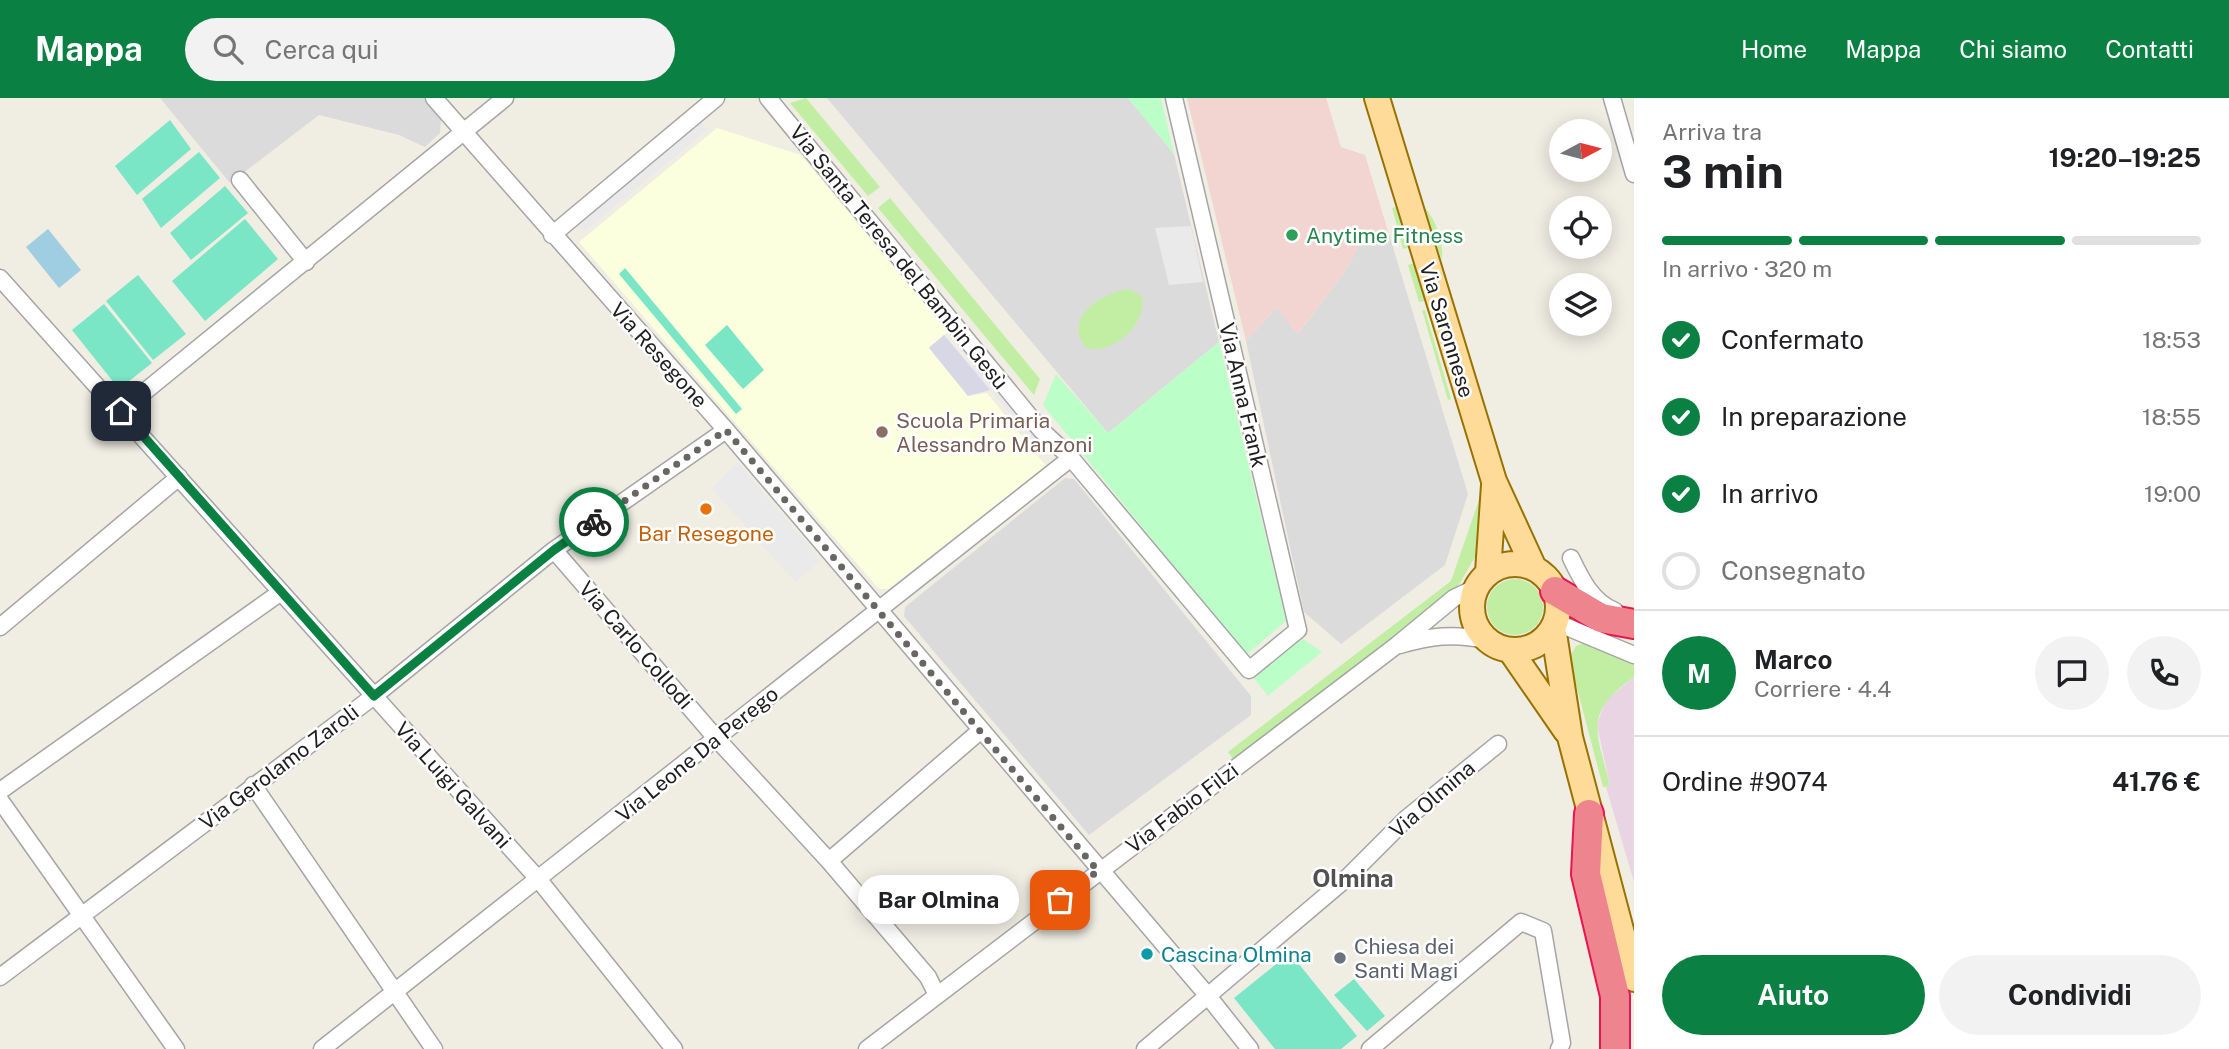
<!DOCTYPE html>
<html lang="it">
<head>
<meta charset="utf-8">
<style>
	:root { --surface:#fff; --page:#f2f2f2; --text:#202124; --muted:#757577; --line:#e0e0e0; --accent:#0b8043 }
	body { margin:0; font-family:"Public Sans",sans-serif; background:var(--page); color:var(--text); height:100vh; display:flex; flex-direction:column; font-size:26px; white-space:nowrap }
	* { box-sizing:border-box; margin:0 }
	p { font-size:23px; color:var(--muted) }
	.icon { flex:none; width:38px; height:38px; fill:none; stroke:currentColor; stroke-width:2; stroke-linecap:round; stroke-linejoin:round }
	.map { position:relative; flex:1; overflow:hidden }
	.panel { display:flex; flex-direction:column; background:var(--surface); width:595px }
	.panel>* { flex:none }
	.needle { width:46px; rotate:83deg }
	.buttons { position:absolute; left:1549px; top:21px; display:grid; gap:14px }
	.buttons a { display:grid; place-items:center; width:63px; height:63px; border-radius:50%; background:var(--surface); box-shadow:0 4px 18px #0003; font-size:35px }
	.pin { position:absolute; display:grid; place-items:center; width:60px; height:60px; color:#fff; margin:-30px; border-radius:14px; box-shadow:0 4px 10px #0006 }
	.courier { position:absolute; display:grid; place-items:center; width:70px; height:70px; margin:-35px; border:5px solid #0b8043; border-radius:50%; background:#fff; color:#222; box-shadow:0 2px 9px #0007 }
	.bubble { position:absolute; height:49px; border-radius:24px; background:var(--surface); box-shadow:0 4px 18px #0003; font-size:23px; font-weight:700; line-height:49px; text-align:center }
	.overview em { font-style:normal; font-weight:700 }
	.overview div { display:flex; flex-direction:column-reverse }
	.overview { display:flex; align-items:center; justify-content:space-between; height:119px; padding:0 28px }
	h1 { font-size:46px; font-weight:700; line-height:52px }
	.bar { display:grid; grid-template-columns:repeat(4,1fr); gap:10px 7px; align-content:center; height:84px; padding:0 28px }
	.bar i { height:9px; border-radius:5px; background:var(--line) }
	.bar .selected { background:var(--accent) }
	.bar p { grid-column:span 4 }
	.line { display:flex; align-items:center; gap:18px; padding:0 28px; border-top:2px solid var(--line) }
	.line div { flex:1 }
	.round { display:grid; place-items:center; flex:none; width:74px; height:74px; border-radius:37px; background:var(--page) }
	ol { padding:0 28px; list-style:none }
	li { display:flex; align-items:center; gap:21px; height:77px }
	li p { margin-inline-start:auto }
	li .icon { padding:7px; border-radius:50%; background:var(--accent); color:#fff; stroke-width:4 }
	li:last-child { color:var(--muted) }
	li i { width:38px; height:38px; border:4px solid var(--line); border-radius:50% }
	.primary-button { display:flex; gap:14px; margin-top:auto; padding:14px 28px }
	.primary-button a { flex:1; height:80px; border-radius:42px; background:var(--accent); color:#fff; font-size:28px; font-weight:700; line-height:80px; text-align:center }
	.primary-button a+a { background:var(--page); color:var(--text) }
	header { display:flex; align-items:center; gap:42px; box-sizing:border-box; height:98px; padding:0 35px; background:var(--accent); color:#fff }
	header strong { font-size:33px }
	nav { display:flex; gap:38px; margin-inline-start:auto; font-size:24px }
	.search { width:490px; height:63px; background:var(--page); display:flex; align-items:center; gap:18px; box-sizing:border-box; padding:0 24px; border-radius:38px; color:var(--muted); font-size:26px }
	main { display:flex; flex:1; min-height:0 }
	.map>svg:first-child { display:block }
</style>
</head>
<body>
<header>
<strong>Mappa</strong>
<div class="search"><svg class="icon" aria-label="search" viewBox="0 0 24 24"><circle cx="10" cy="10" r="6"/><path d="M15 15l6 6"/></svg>Cerca qui</div>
<nav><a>Home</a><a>Mappa</a><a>Chi siamo</a><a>Contatti</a></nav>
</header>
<main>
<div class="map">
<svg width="1634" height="951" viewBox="0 0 1634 951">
	<rect width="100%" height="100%" fill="#f0ede3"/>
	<path fill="#dcdbdb" d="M160,0H423L441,22L440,35L425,49L399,37L319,17L230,85Z
		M827,0H1128L1174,56L1219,244L1108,335Z
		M1388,133L1468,396L1445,467L1341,546L1304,514L1246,243L1277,209L1298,236L1343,176L1365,138Z
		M1065,380L1074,381L1251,598V617L1089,737L904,518L905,509Z"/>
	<path fill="#f2d5d0" d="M1187,0H1326L1341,49L1365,57L1388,133L1365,138L1343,176L1297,237L1277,209L1246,243Z"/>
	<path fill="#e9d4e4" d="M1634,579V784L1606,689L1610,688L1597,627L1605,603Z"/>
	<path fill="#fcffdd" d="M717,30L801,57L948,234L929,249L968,298L987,295L1046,368L888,491H879L579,144Z"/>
	<path fill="#c2eea4" d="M806,0L880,89L868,98L790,5Z
		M890,100L1040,281L1034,297L878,110Z
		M1421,106C1435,118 1444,144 1442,162Z
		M1400,108L1411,148L1403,151L1392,110Z
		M1414,165L1425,203L1419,204L1408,167Z
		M1130,191L1142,199C1147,227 1113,257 1086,250C1061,220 1103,193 1130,191Z
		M1422,212H1425L1451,301L1448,302Z
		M1479,402L1486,420L1475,459L1457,490L1234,662L1228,654L1451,483Z
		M1487 509a28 28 0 1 1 56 0a28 28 0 1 1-56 0Z
		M1586,544L1634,563V579C1582,616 1597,633 1610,688L1603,689L1569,560L1576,548Z"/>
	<path fill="#bcfec7" d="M1128,0H1161L1174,56Z
		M1219,244L1286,523L1246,557L1043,307L1056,276L1108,335Z
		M1302,540L1322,554L1268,598L1253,579Z"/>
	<path fill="#7ae6c5" d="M170,22L191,51L137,97L115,68Z
		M199,54L220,80L161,130L142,101Z
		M225,88L248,115L191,162L170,135Z
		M245,121L278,161L205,223L172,183Z
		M625,170L742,311L736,316L619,176Z
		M138,177L186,236L153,262L106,203Z
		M104,206L152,265L119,291L72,232Z
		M727,227L764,272L743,291L705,247Z
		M1290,855L1357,938L1341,951H1275L1234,900Z
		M1354,881L1385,918L1367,933L1334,897Z"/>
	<path fill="#eaeaea" d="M701,24L707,32L585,133L574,129Z
		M1191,128L1203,184L1169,187L1155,130Z
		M974,261L1037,333L1035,341H1031L972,271Z
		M737,364L821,462L795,484L712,391Z
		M1062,781L1072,793L1049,811L1039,799Z"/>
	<path fill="#d8d7e6" d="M944,237L966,263L990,292L968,298L929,250Z"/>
	<path fill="#9fcde1" d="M48,131L81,172L59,190L26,149Z"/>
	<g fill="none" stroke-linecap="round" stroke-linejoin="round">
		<defs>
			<path id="minor" d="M434,0L726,332L1208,898L1250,951
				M768,0L1041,332L1071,360L1249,572L1298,532L1174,0
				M1612,0L1634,76
				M240,82L306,164
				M552,137L716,0
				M0,180L539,782L674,951
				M121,313L505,0
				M554,452L716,640L829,763L928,879L937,897
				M1571,460C1581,481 1592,504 1615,513
				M1555,524L1634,557
				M0,529L179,379
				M1400,547C1430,538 1454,535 1486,542
				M253,687L434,951
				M0,693L281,494
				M0,702L176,951
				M829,763L980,633
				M0,879L374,598L554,452L726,332
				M322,951L1071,360
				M867,951L1397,547L1454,500L1475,490
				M1145,951L1348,779L1407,720L1498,646
				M1370,951L1521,824L1543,833L1562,945L1559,951"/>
			<path id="primary" d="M1377,0L1494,383L1534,470
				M1472 509a43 43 0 1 1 86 0a43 43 0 1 1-86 0Z
				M1488,474L1494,387
				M1553,529L1570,639L1634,881
				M1510,552L1566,633"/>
			<path id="motorway" d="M1555,493L1601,520L1634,526
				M1589,716L1586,776L1615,898V951"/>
		</defs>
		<use href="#minor" stroke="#a5a5a5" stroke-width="19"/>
		<use href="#primary" stroke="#987200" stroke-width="28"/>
		<use href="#motorway" stroke="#e9154c" stroke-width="32"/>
		<use href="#minor" stroke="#fff" stroke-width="16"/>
		<use href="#primary" stroke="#ffdb99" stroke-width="24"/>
		<use href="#motorway" stroke="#ee848e" stroke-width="28"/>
	</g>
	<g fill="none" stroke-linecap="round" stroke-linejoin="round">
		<path stroke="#686663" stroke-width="7" stroke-dasharray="0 12.6" d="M594,424L726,332L1098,773L1060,802"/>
		<path stroke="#0b8043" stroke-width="9" d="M121,313L374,598L554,452L594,424"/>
	</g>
	<circle fill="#2e9e5b" stroke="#fff" stroke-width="2.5" cx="1292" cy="137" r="7"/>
	<circle fill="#8d6e63" stroke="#fff" stroke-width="2.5" cx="882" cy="334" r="7"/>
	<circle fill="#e8710a" stroke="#fff" stroke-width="2.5" cx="706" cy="411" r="7"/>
	<circle fill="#0f9aa8" stroke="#fff" stroke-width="2.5" cx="1147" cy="856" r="7"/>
	<circle fill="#6b7280" stroke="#fff" stroke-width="2.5" cx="1340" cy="860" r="7"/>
	<g text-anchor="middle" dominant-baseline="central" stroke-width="5" stroke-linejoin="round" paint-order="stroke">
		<g font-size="21" fill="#27864d" stroke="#fff" text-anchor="start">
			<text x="1306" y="137">Anytime Fitness</text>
		</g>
		<g font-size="21" fill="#1e1e1e" stroke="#fff">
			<text transform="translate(899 159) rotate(51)">Via Santa Teresa del Bambin Gesù</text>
			<text transform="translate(1447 232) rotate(73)">Via Saronnese</text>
			<text transform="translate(659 257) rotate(48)">Via Resegone</text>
			<text transform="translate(1243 297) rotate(77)">Via Anna Frank</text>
			<text transform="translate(636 547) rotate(49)">Via Carlo Collodi</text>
			<text transform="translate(697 656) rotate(-39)">Via Leone Da Perego</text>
			<text transform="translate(279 669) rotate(-37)">Via Gerolamo Zaroli</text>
			<text transform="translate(453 687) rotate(48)">Via Luigi Galvani</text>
			<text transform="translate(1432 701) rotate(-41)">Via Olmina</text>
			<text transform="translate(1182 710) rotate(-37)">Via Fabio Filzi</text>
		</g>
		<g font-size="21" fill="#785e54" stroke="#fff" text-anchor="start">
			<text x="896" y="322">Scuola Primaria<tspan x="896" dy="24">Alessandro Manzoni</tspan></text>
		</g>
		<g font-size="21" fill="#c56008" stroke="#fff">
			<text x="706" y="435">Bar Resegone</text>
		</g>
		<g font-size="21" fill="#5b616d" stroke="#fff" text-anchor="start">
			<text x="1354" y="848">Chiesa dei<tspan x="1354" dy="24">Santi Magi</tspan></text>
		</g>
		<g font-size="21" fill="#0d838f" stroke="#fff" text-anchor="start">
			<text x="1161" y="856">Cascina Olmina</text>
		</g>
		<g font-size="24" font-weight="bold" fill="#515151" stroke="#fff">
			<text x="1353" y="780">Olmina</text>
		</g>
	</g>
</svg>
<div class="buttons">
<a><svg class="needle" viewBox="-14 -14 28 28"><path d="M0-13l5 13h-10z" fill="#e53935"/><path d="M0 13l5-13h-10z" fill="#757577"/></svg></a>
<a><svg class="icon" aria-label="locate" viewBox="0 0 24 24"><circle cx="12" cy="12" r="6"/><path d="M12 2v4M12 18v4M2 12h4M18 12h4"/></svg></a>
<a><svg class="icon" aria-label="layers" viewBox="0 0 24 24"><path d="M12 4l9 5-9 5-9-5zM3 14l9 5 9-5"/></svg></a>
</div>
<div class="pin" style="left:1060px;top:802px;background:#ea580c"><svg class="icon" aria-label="bag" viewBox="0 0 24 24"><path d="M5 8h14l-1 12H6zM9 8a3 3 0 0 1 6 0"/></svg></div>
<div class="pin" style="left:121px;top:313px;background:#1f2937"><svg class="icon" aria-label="home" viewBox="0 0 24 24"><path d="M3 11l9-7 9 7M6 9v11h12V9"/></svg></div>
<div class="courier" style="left:594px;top:424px"><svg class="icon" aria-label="bike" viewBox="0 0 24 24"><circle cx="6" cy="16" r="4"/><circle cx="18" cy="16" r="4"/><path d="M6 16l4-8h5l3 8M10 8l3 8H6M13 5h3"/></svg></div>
<div class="bubble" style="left:858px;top:777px;width:161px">Bar Olmina</div>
</div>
<section class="panel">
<div class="overview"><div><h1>3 min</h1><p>Arriva tra</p></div><em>19:20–19:25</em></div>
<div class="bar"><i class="selected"></i><i class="selected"></i><i class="selected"></i><i></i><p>In arrivo · 320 m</p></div>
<ol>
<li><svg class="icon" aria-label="check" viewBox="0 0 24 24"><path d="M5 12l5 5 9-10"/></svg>Confermato<p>18:53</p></li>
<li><svg class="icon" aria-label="check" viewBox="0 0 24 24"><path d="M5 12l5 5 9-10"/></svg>In preparazione<p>18:55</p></li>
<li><svg class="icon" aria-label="check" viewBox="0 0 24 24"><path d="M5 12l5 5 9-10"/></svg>In arrivo<p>19:00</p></li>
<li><i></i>Consegnato</li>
</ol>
<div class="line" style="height:126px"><b class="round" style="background:var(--accent);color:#fff">M</b><div><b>Marco</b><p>Corriere · 4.4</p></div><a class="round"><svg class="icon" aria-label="chat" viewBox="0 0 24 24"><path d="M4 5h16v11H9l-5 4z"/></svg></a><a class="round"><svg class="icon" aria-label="phone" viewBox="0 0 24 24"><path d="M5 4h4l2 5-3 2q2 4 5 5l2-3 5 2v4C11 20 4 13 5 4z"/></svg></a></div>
<div class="line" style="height:91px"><div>Ordine #9074</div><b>41.76 €</b></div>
<div class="primary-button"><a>Aiuto</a><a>Condividi</a></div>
</section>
</main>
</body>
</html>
